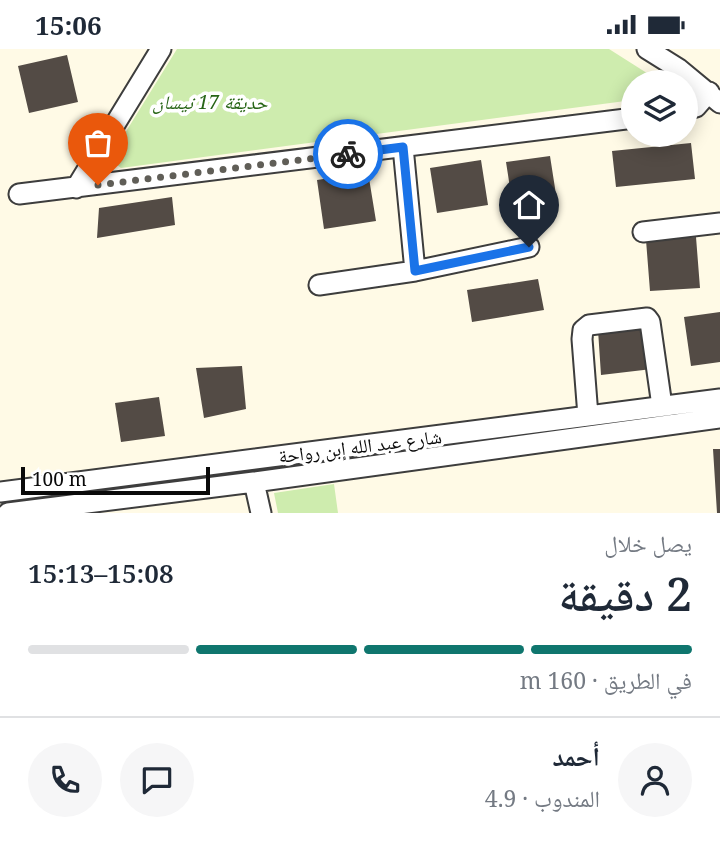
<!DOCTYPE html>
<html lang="ar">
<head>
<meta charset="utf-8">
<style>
	:root { --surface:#fff; --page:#f6f6f7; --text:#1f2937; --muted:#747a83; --line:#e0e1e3; --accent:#0f766e }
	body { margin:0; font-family:"Noto Serif","Noto Naskh Arabic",serif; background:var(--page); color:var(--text); direction:rtl; height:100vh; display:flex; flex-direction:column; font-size:26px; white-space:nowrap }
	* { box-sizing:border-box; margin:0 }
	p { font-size:23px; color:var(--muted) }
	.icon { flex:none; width:38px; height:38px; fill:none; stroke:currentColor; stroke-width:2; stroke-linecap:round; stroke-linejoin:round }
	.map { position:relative; height:464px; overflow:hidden; direction:ltr }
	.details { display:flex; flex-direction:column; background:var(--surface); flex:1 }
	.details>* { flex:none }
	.tools { position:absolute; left:621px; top:21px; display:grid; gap:14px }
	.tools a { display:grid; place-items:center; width:77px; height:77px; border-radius:50%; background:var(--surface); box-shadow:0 4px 18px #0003; font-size:35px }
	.scale { position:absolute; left:21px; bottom:18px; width:189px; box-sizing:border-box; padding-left:7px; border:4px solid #0a0a0a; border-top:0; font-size:19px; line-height:24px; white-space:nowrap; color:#0a0a0a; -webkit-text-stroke:5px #fff; paint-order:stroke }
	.pin { position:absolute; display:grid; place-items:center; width:60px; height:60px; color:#fff; margin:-72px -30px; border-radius:50% 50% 50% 0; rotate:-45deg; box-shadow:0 0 7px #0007 }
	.pin .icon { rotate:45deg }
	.courier { position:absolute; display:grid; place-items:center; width:70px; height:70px; margin:-35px; border:5px solid #1a73e8; border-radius:50%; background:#fff; color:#222; box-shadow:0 2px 9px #0007 }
	.overview em { font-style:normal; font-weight:600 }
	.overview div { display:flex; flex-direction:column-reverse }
	.overview { display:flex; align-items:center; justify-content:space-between; height:119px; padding:0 28px }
	h1 { font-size:46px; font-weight:600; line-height:52px }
	.bar { display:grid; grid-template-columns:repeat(4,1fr); gap:10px 7px; align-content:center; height:84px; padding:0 28px }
	.bar i { height:9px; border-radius:5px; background:var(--line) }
	.bar .current { background:var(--accent) }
	.bar p { grid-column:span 4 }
	.line { display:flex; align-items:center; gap:18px; padding:0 28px; border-top:2px solid var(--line) }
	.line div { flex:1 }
	.round { display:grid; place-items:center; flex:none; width:74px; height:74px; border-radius:37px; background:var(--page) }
	.status { display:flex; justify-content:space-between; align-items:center; height:49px; padding:0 35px; background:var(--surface); direction:ltr }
	.status svg { height:19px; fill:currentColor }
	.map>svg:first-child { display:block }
</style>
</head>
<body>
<div class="status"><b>15:06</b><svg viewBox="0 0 49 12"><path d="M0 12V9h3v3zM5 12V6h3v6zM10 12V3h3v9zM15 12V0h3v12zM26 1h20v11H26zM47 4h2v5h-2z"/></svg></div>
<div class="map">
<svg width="720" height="464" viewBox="0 0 720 464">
	<rect width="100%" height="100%" fill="#fffae6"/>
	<path fill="#ceecae" d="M177,0H609L661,33H634L633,51L121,119L109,110Z
		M334,435L338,464H278L274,444Z"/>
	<path fill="#534b45" d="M67,6L78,53L29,64L18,17Z
		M691,94L695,130L616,138L612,102Z
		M550,107L557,152L513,158L506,113Z
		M481,111L488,156L437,164L430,119Z
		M368,123L376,172L324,180L317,131Z
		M172,148L175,176L97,189L99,159Z
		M696,188L700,239L650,242L646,191Z
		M538,230L544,261L472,273L467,241Z
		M720,263V313L691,317L684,268Z
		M644,272L652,320L601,326L598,281Z
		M242,317L246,360L204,369L196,319Z
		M159,348L165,387L121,393L115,354Z
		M713,400H720V464H717Z"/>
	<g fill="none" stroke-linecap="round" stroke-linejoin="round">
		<defs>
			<path id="minor" d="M647,0L679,20L720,54
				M686,61L696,58L709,43
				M403,98L415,222
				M76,139L161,0
				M19,145L634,69
				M643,183L720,174
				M319,236L415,222L529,198
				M588,367L582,290L583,281L589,276L647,269L650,273L662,357
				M254,433L261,464
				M0,443L720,350
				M8,464L254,433L720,369"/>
		</defs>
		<use href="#minor" stroke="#3d3d3d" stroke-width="23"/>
		<use href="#minor" stroke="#fff" stroke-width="19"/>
	</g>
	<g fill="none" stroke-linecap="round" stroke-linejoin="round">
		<path stroke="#605e57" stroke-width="7" stroke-dasharray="0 12.6" d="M98,136L348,105"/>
		<path stroke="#1a73e8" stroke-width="9" d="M348,105L403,98L415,222L529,198"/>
	</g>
	<g text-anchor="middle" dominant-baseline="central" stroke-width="7" stroke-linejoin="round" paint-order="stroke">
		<g font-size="19" font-style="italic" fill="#276516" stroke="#fff">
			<text x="210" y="53">حديقة 17 نيسان</text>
		</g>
		<g font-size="19" fill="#0a0a0a" stroke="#fff">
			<text transform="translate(360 397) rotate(-7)">شارع عبد الله إبن رواحة</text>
		</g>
	</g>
</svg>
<div class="tools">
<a><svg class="icon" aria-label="layers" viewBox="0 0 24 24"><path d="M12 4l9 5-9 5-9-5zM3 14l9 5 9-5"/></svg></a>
</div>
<div class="scale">100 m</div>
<div class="pin" style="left:98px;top:136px;background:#ea580c"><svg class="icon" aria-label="bag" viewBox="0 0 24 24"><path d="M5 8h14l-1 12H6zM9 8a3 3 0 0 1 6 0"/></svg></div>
<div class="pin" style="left:529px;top:198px;background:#1f2937"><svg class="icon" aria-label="home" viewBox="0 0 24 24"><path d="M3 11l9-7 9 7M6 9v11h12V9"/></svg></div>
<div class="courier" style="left:348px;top:105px"><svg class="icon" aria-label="bike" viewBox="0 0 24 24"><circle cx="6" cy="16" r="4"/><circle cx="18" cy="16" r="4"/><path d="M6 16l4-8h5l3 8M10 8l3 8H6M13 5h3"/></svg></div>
</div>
<section class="details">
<div class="overview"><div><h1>2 دقيقة</h1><p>يصل خلال</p></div><em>15:08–15:13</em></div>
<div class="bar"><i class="current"></i><i class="current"></i><i class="current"></i><i></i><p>في الطريق · 160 m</p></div>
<div class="line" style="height:126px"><a class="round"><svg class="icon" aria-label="person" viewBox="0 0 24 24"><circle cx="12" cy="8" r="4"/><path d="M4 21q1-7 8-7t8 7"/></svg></a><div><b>أحمد</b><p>المندوب · 4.9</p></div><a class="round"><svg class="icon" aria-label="chat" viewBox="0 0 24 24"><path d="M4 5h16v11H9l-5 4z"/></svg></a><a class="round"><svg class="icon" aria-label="phone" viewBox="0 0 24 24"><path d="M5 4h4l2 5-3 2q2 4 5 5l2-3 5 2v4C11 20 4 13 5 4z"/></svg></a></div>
</section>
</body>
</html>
